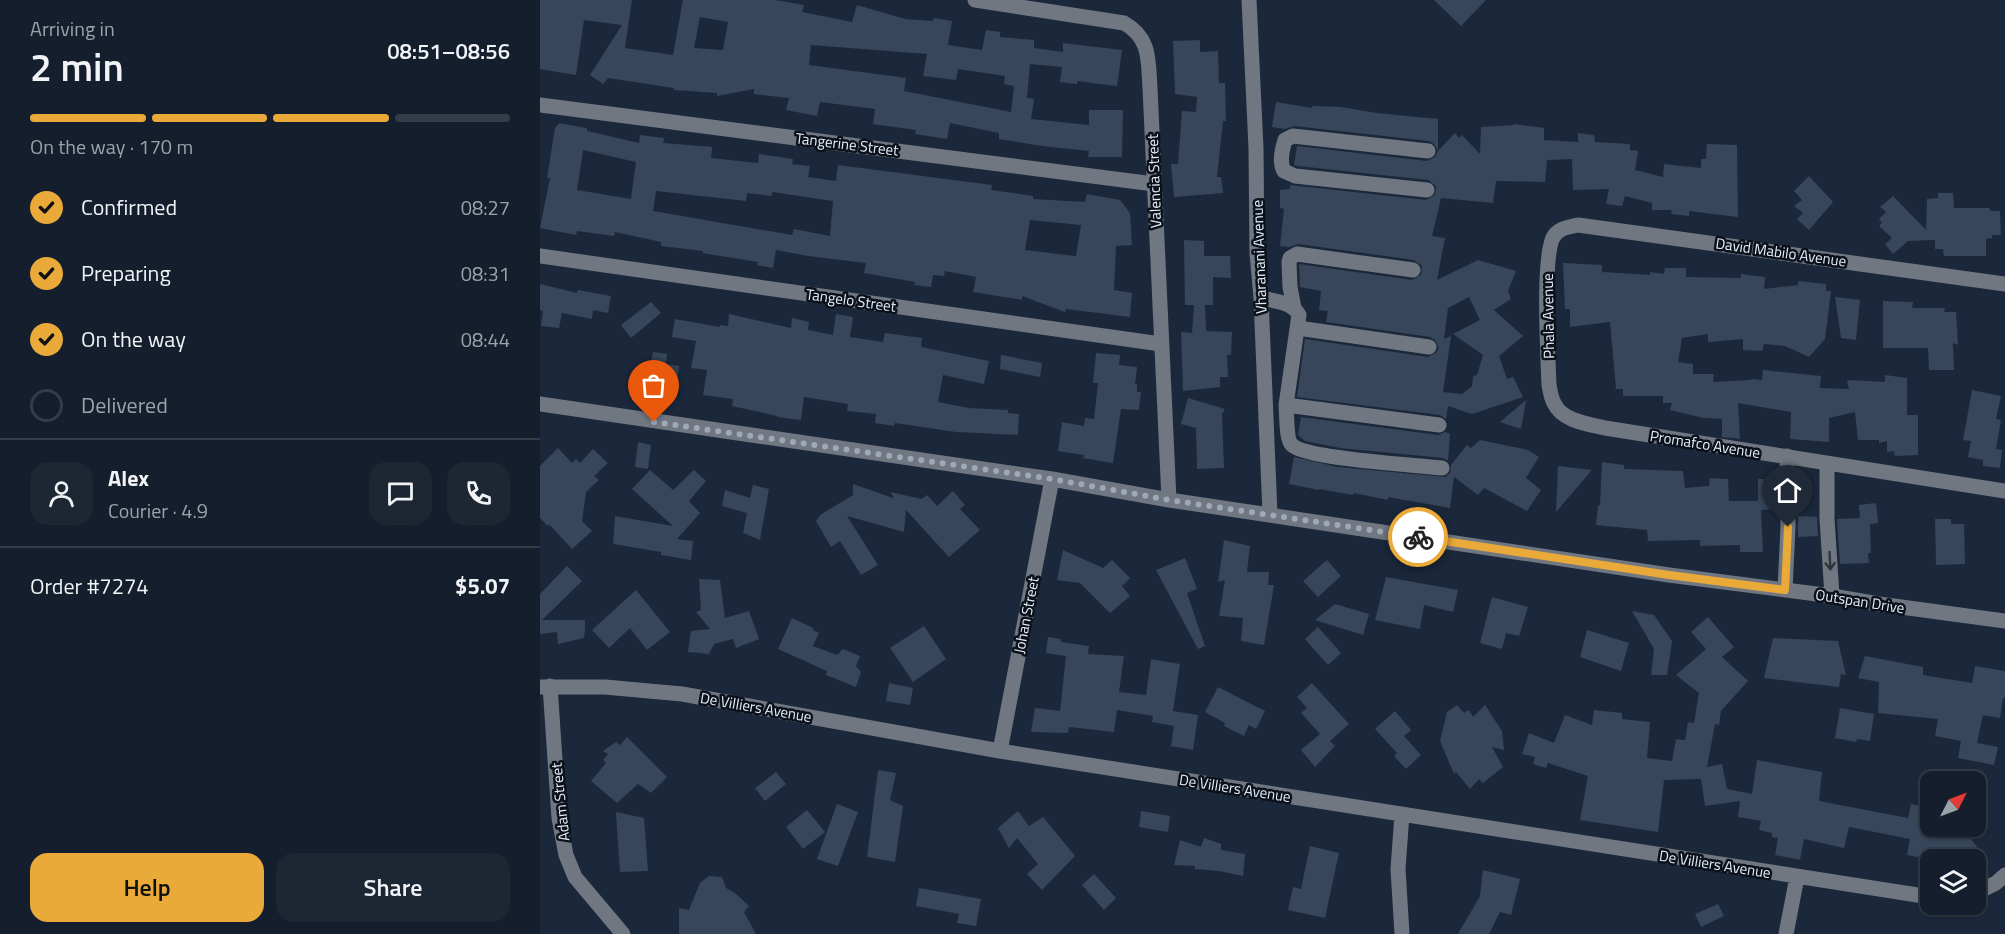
<!DOCTYPE html>
<html lang="en">
<head>
<meta charset="utf-8">
<style>
	:root { --surface:#141e2c; --page:#1d2734; --text:#f1f3f6; --muted:#9da2a9; --line:#333c48; --accent:#eaaa39 }
	body { margin:0; font-family:"Titillium Web",sans-serif; background:var(--page); color:var(--text); height:100vh; display:flex; flex-direction:column; font-size:22px; white-space:nowrap }
	* { box-sizing:border-box; margin:0 }
	p { font-size:20px; color:var(--muted) }
	.icon { flex:none; width:33px; height:33px; fill:none; stroke:currentColor; stroke-width:2; stroke-linecap:round; stroke-linejoin:round }
	.map { position:relative; flex:1; overflow:hidden }
	.sheet { display:flex; flex-direction:column; background:var(--surface); width:540px }
	.sheet>* { flex:none }
	.needle { width:39px; rotate:48deg }
	.buttons { position:absolute; left:1380px; top:771px; display:grid; gap:12px }
	.buttons a { display:grid; place-items:center; width:66px; height:66px; border-radius:12px; background:var(--surface); box-shadow:0 2px 4px #0004,0 0 0 2px var(--line); font-size:30px }
	.pin { position:absolute; display:grid; place-items:center; width:51px; height:51px; color:#fff; margin:-62px -26px; border-radius:50% 50% 50% 0; rotate:-45deg; box-shadow:0 0 6px #0007 }
	.pin .icon { rotate:45deg }
	.courier { position:absolute; display:grid; place-items:center; width:60px; height:60px; margin:-30px; border:4px solid #eaaa39; border-radius:50%; background:#fff; color:#222; box-shadow:0 2px 8px #0007 }
	.head em { font-style:normal; font-weight:600 }
	.head div { display:flex; flex-direction:column-reverse }
	.head { display:flex; align-items:center; justify-content:space-between; height:102px; padding:0 30px }
	h1 { font-size:39px; font-weight:600; line-height:45px }
	.bar { display:grid; grid-template-columns:repeat(4,1fr); gap:9px 6px; align-content:center; height:72px; padding:0 30px }
	.bar i { height:8px; border-radius:4px; background:var(--line) }
	.bar .active { background:var(--accent) }
	.bar p { grid-column:span 4 }
	.line { display:flex; align-items:center; gap:15px; padding:0 30px; border-top:2px solid var(--line) }
	.line div { flex:1 }
	.round { display:grid; place-items:center; flex:none; width:63px; height:63px; border-radius:18px; background:var(--page) }
	ol { padding:0 30px; list-style:none }
	li { display:flex; align-items:center; gap:18px; height:66px }
	li p { margin-inline-start:auto }
	li .icon { padding:6px; border-radius:50%; background:var(--accent); color:#111; stroke-width:4 }
	li:last-child { color:var(--muted) }
	li i { width:33px; height:33px; border:3px solid var(--line); border-radius:50% }
	.primary-button { display:flex; gap:12px; margin-top:auto; padding:12px 30px }
	.primary-button a { flex:1; height:69px; border-radius:18px; background:var(--accent); color:#111; font-size:24px; font-weight:600; line-height:69px; text-align:center }
	.primary-button a+a { background:var(--page); color:var(--text) }
	main { display:flex; flex:1; min-height:0 }
	.map>svg:first-child { display:block }
</style>
</head>
<body>
<main>
<section class="sheet">
<div class="head"><div><h1>2 min</h1><p>Arriving in</p></div><em>08:51–08:56</em></div>
<div class="bar"><i class="active"></i><i class="active"></i><i class="active"></i><i></i><p>On the way · 170 m</p></div>
<ol>
<li><svg class="icon" aria-label="check" viewBox="0 0 24 24"><path d="M5 12l5 5 9-10"/></svg>Confirmed<p>08:27</p></li>
<li><svg class="icon" aria-label="check" viewBox="0 0 24 24"><path d="M5 12l5 5 9-10"/></svg>Preparing<p>08:31</p></li>
<li><svg class="icon" aria-label="check" viewBox="0 0 24 24"><path d="M5 12l5 5 9-10"/></svg>On the way<p>08:44</p></li>
<li><i></i>Delivered</li>
</ol>
<div class="line" style="height:108px"><a class="round"><svg class="icon" aria-label="person" viewBox="0 0 24 24"><circle cx="12" cy="8" r="4"/><path d="M4 21q1-7 8-7t8 7"/></svg></a><div><b>Alex</b><p>Courier · 4.9</p></div><a class="round"><svg class="icon" aria-label="chat" viewBox="0 0 24 24"><path d="M4 5h16v11H9l-5 4z"/></svg></a><a class="round"><svg class="icon" aria-label="phone" viewBox="0 0 24 24"><path d="M5 4h4l2 5-3 2q2 4 5 5l2-3 5 2v4C11 20 4 13 5 4z"/></svg></a></div>
<div class="line" style="height:78px"><div>Order #7274</div><b>$5.07</b></div>
<div class="primary-button"><a>Help</a><a>Share</a></div>
</section>
<div class="map">
<svg width="1465" height="934" viewBox="0 0 1465 934">
	<rect width="100%" height="100%" fill="#1b283b"/>
	<path fill="#37465a" fill-rule="evenodd" d="M0,0H92L85,48L133,55L143,0H235L264,5L262,12L312,22L317,5L365,19L393,21L394,18L412,21L408,45L442,50L446,30L460,32V37L494,40V48L523,52V43L582,50L577,86L537,81V84L520,82L522,67L490,64L487,98L494,99L491,119L549,125V110H583L582,157H548L549,151L502,146L459,139V133L410,123L407,139L375,134L376,130L333,124L335,109L280,102L277,116L246,110L249,98L214,94V89L177,96V93L134,90V88L68,78L63,84L50,75L82,25L44,20L36,75L0,69ZM160,17L188,22L183,50L154,48ZM271,45L387,54L383,76L416,80L418,69L465,76L464,84L474,86L471,112L364,91L366,78L269,65Z
		M894,0H946L921,26Z
		M660,40V52L678,51L679,83H685L686,121H683L677,177H681L683,193L634,197L631,164H638L642,111L656,112L657,97L635,94L633,41Z
		M736,102L772,108V106L801,107L837,113L898,119V151L915,133L919,138L922,135L940,154L941,127L973,125L974,124L1004,128V140L1038,142V133L1054,135L1055,142L1090,144V150L1098,151L1095,170L1123,177L1124,164L1161,168V159H1166L1167,144L1197,145L1198,217L1149,211V216L1131,214L1132,210H1112V203L1085,196L1082,206L1066,204L1069,189L1033,190L1032,159L1007,160L1005,182L956,181L953,203L901,198L892,236L905,238L897,280L938,260L976,271L968,291L971,299L954,310L983,336L959,356L967,379L973,377L983,397L932,414L908,406L906,419L900,415L757,397L765,339L888,357L896,353L899,348L895,340L890,337L786,322L788,311L779,310L781,291L760,287L759,264L872,280L881,275L882,266L874,260L758,244L750,247L740,246L744,209L740,208V190L750,189V185L886,200L895,195L896,186L888,180L758,166L754,165L757,146L887,161L895,157L898,151L894,144L889,141L754,126L745,129L732,127ZM929,297L940,320L913,334L943,355L937,375L933,376L932,386L922,394L903,392L911,336L904,339L908,308Z
		M19,123L47,128V131L99,143L100,135L124,138L123,143L172,147L171,158L218,163L219,154L253,159L252,164L270,166L268,177L296,181L298,165L452,185L451,190L493,196V199L545,202L547,194L580,200L590,213L592,245L576,246L574,290L592,293L590,317L526,309L525,312L482,296V300L433,292L436,277L405,271L404,276L393,275L391,287L374,285L375,282L324,273L326,263L268,256L236,250L233,268L217,265L218,262L162,253L163,251L121,246V242L75,232L74,236L37,231L36,235L0,228L10,178H7L15,128ZM43,150L96,162L91,199L37,190ZM116,191L206,201L207,193L232,196V192L293,201L290,236L254,229L252,235L113,211ZM490,220L541,225L536,256L485,250Z
		M1269,176L1293,202L1269,230L1257,219L1263,213L1254,206L1262,200L1254,191Z
		M1398,193H1413L1414,208H1449L1451,211H1460L1461,235H1452V238L1446,239V256H1404L1403,249H1395V240L1368,241L1353,254L1345,244L1352,238L1339,226L1342,223L1339,219L1346,212L1340,207L1353,196L1386,230L1387,199L1398,198Z
		M644,240L664,241V256H690L691,278L673,277V305H665L666,331L692,332L691,355H687L688,377H680V387L643,391L641,332L652,333L654,305H645Z
		M1023,263L1062,265V272L1110,275V272L1124,274L1125,268H1146V277L1201,278V274L1225,277L1224,289L1258,285V281L1286,284V291H1291L1285,339L1269,357L1245,346L1224,344L1222,351L1203,350V339L1168,342V334L1142,338L1138,362L1153,364V374H1174L1173,382L1211,380L1212,379L1222,380L1223,370L1281,376L1280,388L1309,389L1307,380L1345,382V375L1367,378V415H1378V455L1355,456L1354,451L1347,452V441L1339,443V440H1318L1315,412L1289,418V442L1250,439L1251,412L1198,403L1200,439L1194,438L1182,437V419L1164,418L1130,410L1132,403H1123V396H1083V389H1076L1070,322L1030,327V309H1025Z
		M0,284L37,293L38,290L71,296L68,313L53,310L52,319L22,313L19,328L1,326L3,311L0,310Z
		M1295,297L1320,300L1316,340L1301,338Z
		M1343,301L1373,302L1372,308H1405L1404,312H1416L1418,345L1413,343L1414,370H1389L1388,348H1343Z
		M111,302L121,313L91,338L81,325Z
		M189,314L251,328L252,318L269,322L268,330L293,335L296,314L313,317L310,337L343,342L345,333L382,338L381,347L449,361L444,384L403,375L398,402L429,408L468,410V413L479,414L478,435L416,432L355,423L354,426L335,423L336,414L307,411L308,404L264,397L261,420L237,417V416L192,406L193,399L163,395L167,370L151,368L156,341L132,337L135,319L180,327V325L188,326Z
		M113,352L127,354L126,364L139,366L136,386L103,382L105,364H111Z
		M556,353L580,355L579,365L597,367L595,384H597V392H601L599,410L581,409L573,463L543,458L544,455L518,451L522,422L544,426L545,418L554,419L558,383H553Z
		M461,355L502,363L500,377L460,369Z
		M1432,390L1461,396L1456,419L1461,420L1456,449L1462,450L1460,468L1443,466V460L1428,457L1431,441L1423,440Z
		M648,398L685,409L682,414L684,468L657,469L656,428L641,424Z
		M986,400L981,429L960,422Z
		M761,417L898,435L905,432L910,434L908,461L903,458L800,448L765,441L758,435Z
		M940,440L988,450L999,457L986,478L1001,490L987,511L944,488L938,495L914,477L910,508L848,497V500L814,493L813,495L779,489V490L749,484L754,457L798,467L905,477L910,473L911,465L927,445L931,448Z
		M98,442L111,445L108,469L95,467Z
		M18,448L32,463L36,459L40,463L53,449L68,463L54,476L59,480L46,492L42,521L52,531L32,549L9,524L8,526L0,518V466Z
		M1062,462L1084,465V469L1143,471L1145,488L1169,486L1170,478L1188,479L1189,501H1218V479H1231L1233,509L1221,510L1223,552H1200V545L1160,546V540L1108,541L1107,530L1056,525L1058,505H1060Z
		M1018,466L1052,470L1016,512Z
		M110,470L133,490L154,470L166,481L149,501L160,513L137,539L153,541L151,560L121,555V552L73,544L75,516L133,526L92,489Z
		M313,484L353,498V496L350,492L382,499L387,495L397,506L413,491L425,505L420,509L440,530L409,557L366,510L364,532L307,516L338,565L321,575L300,541L291,547L276,521L280,515L313,495Z
		M213,485L229,489L220,540L203,533L207,513L182,506L185,490L210,498Z
		M1336,503L1338,523L1330,524L1331,553H1328L1329,563L1300,564L1297,519L1320,518L1319,505Z
		M1258,516L1277,517L1278,536L1258,537Z
		M1395,519H1411V524H1424L1425,564L1396,565Z
		M684,540L710,546L707,572H729L728,585H734L724,645L701,641L703,618L679,616L685,580L678,582Z
		M523,550L563,568L572,560L590,578L582,586L590,596L570,613L540,583L517,580Z
		M645,558L657,589L647,593L665,646L658,649L616,570Z
		M787,560L801,576L778,597L763,581Z
		M27,566L42,581L2,620H45V630L44,638L18,644L17,632L0,634V594Z
		M846,577L918,590L913,612L884,605L880,629L835,620Z
		M159,579L180,580L185,618L209,611L219,639L196,648L193,639L174,644L169,654L148,652L151,631L170,629L156,612L161,610Z
		M96,590L130,632L107,650L90,628L69,648L52,630Z
		M952,597L988,607L979,636L966,633L962,649L940,643Z
		M795,604L829,614L823,635L775,620Z
		M1092,611L1114,615L1132,641L1127,675H1111L1114,649Z
		M1168,617L1194,647L1182,657L1208,681L1181,711L1179,725L1175,724L1167,767L1182,764L1187,789L1212,794L1217,760L1282,772L1279,801L1368,818L1371,804L1390,808V826H1421L1437,847L1422,860H1393L1367,855L1370,839L1309,827L1304,848L1264,839L1260,860L1235,855L1238,838L1232,837V833L1219,830L1221,821L1198,817L1200,801L1165,806L1161,779L1124,780L1118,832L1040,820L1048,776L1008,763L1006,768L993,764L995,757L982,754L989,733L1014,743L1025,715L1052,725L1054,710L1082,713V719L1110,722L1107,758L1132,761L1136,739L1145,740L1148,722L1154,723L1159,693L1136,675L1166,649L1151,632Z
		M252,618L273,628V630L279,633L273,646L297,655L303,649L320,656L316,666L321,672L316,687L286,675L287,671L238,649Z
		M384,626L406,659L373,682L350,648Z
		M778,627L801,653L788,665L765,639Z
		M1047,630L1089,643L1081,671L1040,657Z
		M508,637L521,639V642L549,646L548,654L584,656L579,692L606,695L611,659L640,664L633,711L658,715L653,750L631,746L634,726L612,722L613,716L577,710L574,732L529,727L528,733L491,732L495,708L520,711L526,656L506,653Z
		M1233,638L1298,641L1306,675L1301,674L1299,687L1224,678Z
		M1325,656L1383,667V675L1432,683L1435,666L1465,671V698H1463L1460,718L1443,715L1437,743L1458,747L1454,765L1418,758L1421,741L1395,736L1398,719L1338,713L1339,682L1318,678Z
		M349,683L373,688L370,705L346,701Z
		M772,683L809,724L790,741L795,746L775,767L761,750L780,734L761,713L767,708L757,697Z
		M678,687L725,711L716,729L709,725L704,736L684,726L685,723L665,712Z
		M917,705L924,713L929,710L933,717L945,705L962,731L964,750L952,747L963,767L943,783L939,779L930,789L916,772L914,774L900,741L907,712Z
		M1300,708L1334,714L1330,741L1317,739L1316,742L1295,738Z
		M855,711L871,730L864,736L881,755L866,769L854,756L857,753L835,729Z
		M87,737L127,777L111,793L98,784L77,803L51,781L66,763L63,760L68,754L63,751L76,742L80,745Z
		M338,770L356,773L350,800L363,806L355,862L327,857Z
		M236,772L246,784L225,801L215,788Z
		M297,804L318,812L298,866L277,859Z
		M267,810L285,832L263,849L246,827Z
		M478,811L489,826L503,817L535,856L502,890L487,874L498,864L477,838L469,848L458,828Z
		M601,811L630,816L628,832L599,827Z
		M76,812L104,818L108,871L80,872Z
		M664,838L681,844V850L705,854L703,876L679,871L655,869V866L634,865L640,840L661,847Z
		M770,846L799,853L785,918L748,910L753,887L761,889Z
		M943,870L980,879L971,915L960,912L949,934H918L940,896Z
		M554,874L576,898L564,910L542,885Z
		M169,876L182,877L186,888L195,893L209,906L204,912L216,934H139V908L149,910L160,883Z
		M379,888L441,899L436,926L417,923L419,914L376,906Z
		M1178,904L1184,916L1161,927L1155,914Z"/>
	<g fill="none" stroke-linecap="round" stroke-linejoin="round">
		<path stroke="#707781" stroke-width="15" d="M435,0L584,23C611,38 608,61 610,88L629,500
			M709,0L716,148L717,253L721,298L730,514
			M0,105L614,184
			M887,190L755,176L744,171C739,162 742,150 745,140L753,136L888,151
			M0,256L621,344
			M1465,284L1038,225C1029,227 1019,228 1014,236C1002,253 1008,358 1009,385C1010,390 1011,398 1014,403C1022,421 1048,424 1065,428L1465,491
			M721,298C734,301 753,302 759,315L746,405L899,425
			M754,308L750,287L749,262L750,258L757,254L873,270
			M758,328L889,347
			M0,404L512,479L629,500L1129,575L1292,596L1339,604L1465,621
			M746,405C747,414 746,440 752,445C766,459 877,465 902,468
			M1287,463V519L1292,596
			M1245,590L1248,527L1247,456
			M10,686L19,818L26,855L35,877L83,934
			M0,687H65L142,694L460,751L1390,897
			M460,751L512,479
			M862,814L858,869L862,934
			M1436,893L1456,883L1465,875
			M1246,934L1257,877"/>
	</g>
	<defs><path id="oneway-shaft" d="M-6 0H5M1.5-3L5.5 0L1.5 3" fill="none" stroke-width="1.6" stroke-linecap="round" stroke-linejoin="round" transform="scale(1.5)"/></defs>
	<use stroke="#2e353d" href="#oneway-shaft" transform="translate(1290 561) rotate(87)"/>
	<g fill="none" stroke-linecap="round" stroke-linejoin="round">
		<path stroke="#9ea8b7" stroke-width="6" stroke-dasharray="0 10.8" d="M114,422L512,479L629,500L878,537"/>
		<path stroke="#eaaa39" stroke-width="8" d="M878,537L1129,575L1245,590L1248,527"/>
	</g>
	<g text-anchor="middle" dominant-baseline="central" stroke-width="5" stroke-linejoin="round" paint-order="stroke">
		<g font-size="15" fill="#e4edfa" stroke="#0b1119">
			<text transform="translate(307 144) rotate(7)">Tangerine Street</text>
			<text transform="translate(614 181) rotate(-92)">Valencia Street</text>
			<text transform="translate(1241 252) rotate(8)">David Mabilo Avenue</text>
			<text transform="translate(719 257) rotate(-92)">Vharanani Avenue</text>
			<text transform="translate(311 300) rotate(8)">Tangelo Street</text>
			<text transform="translate(1008 316) rotate(-91)">Phala Avenue</text>
			<text transform="translate(1165 444) rotate(9)">Promafco Avenue</text>
			<text transform="translate(1320 601) rotate(9)">Outspan Drive</text>
			<text transform="translate(486 615) rotate(-79)">Johan Street</text>
			<text transform="translate(216 707) rotate(10)">De Villiers Avenue</text>
			<text transform="translate(695 788) rotate(9)">De Villiers Avenue</text>
			<text transform="translate(20 802) rotate(-96)">Adam Street</text>
			<text transform="translate(1175 864) rotate(9)">De Villiers Avenue</text>
		</g>
	</g>
</svg>
<div class="buttons">
<a><svg class="needle" viewBox="-14 -14 28 28"><path d="M0-13l5 13h-10z" fill="#e53935"/><path d="M0 13l5-13h-10z" fill="#9da2a9"/></svg></a>
<a><svg class="icon" aria-label="layers" viewBox="0 0 24 24"><path d="M12 4l9 5-9 5-9-5zM3 14l9 5 9-5"/></svg></a>
</div>
<div class="pin" style="left:114px;top:422px;background:#ea580c"><svg class="icon" aria-label="bag" viewBox="0 0 24 24"><path d="M5 8h14l-1 12H6zM9 8a3 3 0 0 1 6 0"/></svg></div>
<div class="pin" style="left:1248px;top:527px;background:#1f2937"><svg class="icon" aria-label="home" viewBox="0 0 24 24"><path d="M3 11l9-7 9 7M6 9v11h12V9"/></svg></div>
<div class="courier" style="left:878px;top:537px"><svg class="icon" aria-label="bike" viewBox="0 0 24 24"><circle cx="6" cy="16" r="4"/><circle cx="18" cy="16" r="4"/><path d="M6 16l4-8h5l3 8M10 8l3 8H6M13 5h3"/></svg></div>
</div>
</main>
</body>
</html>
